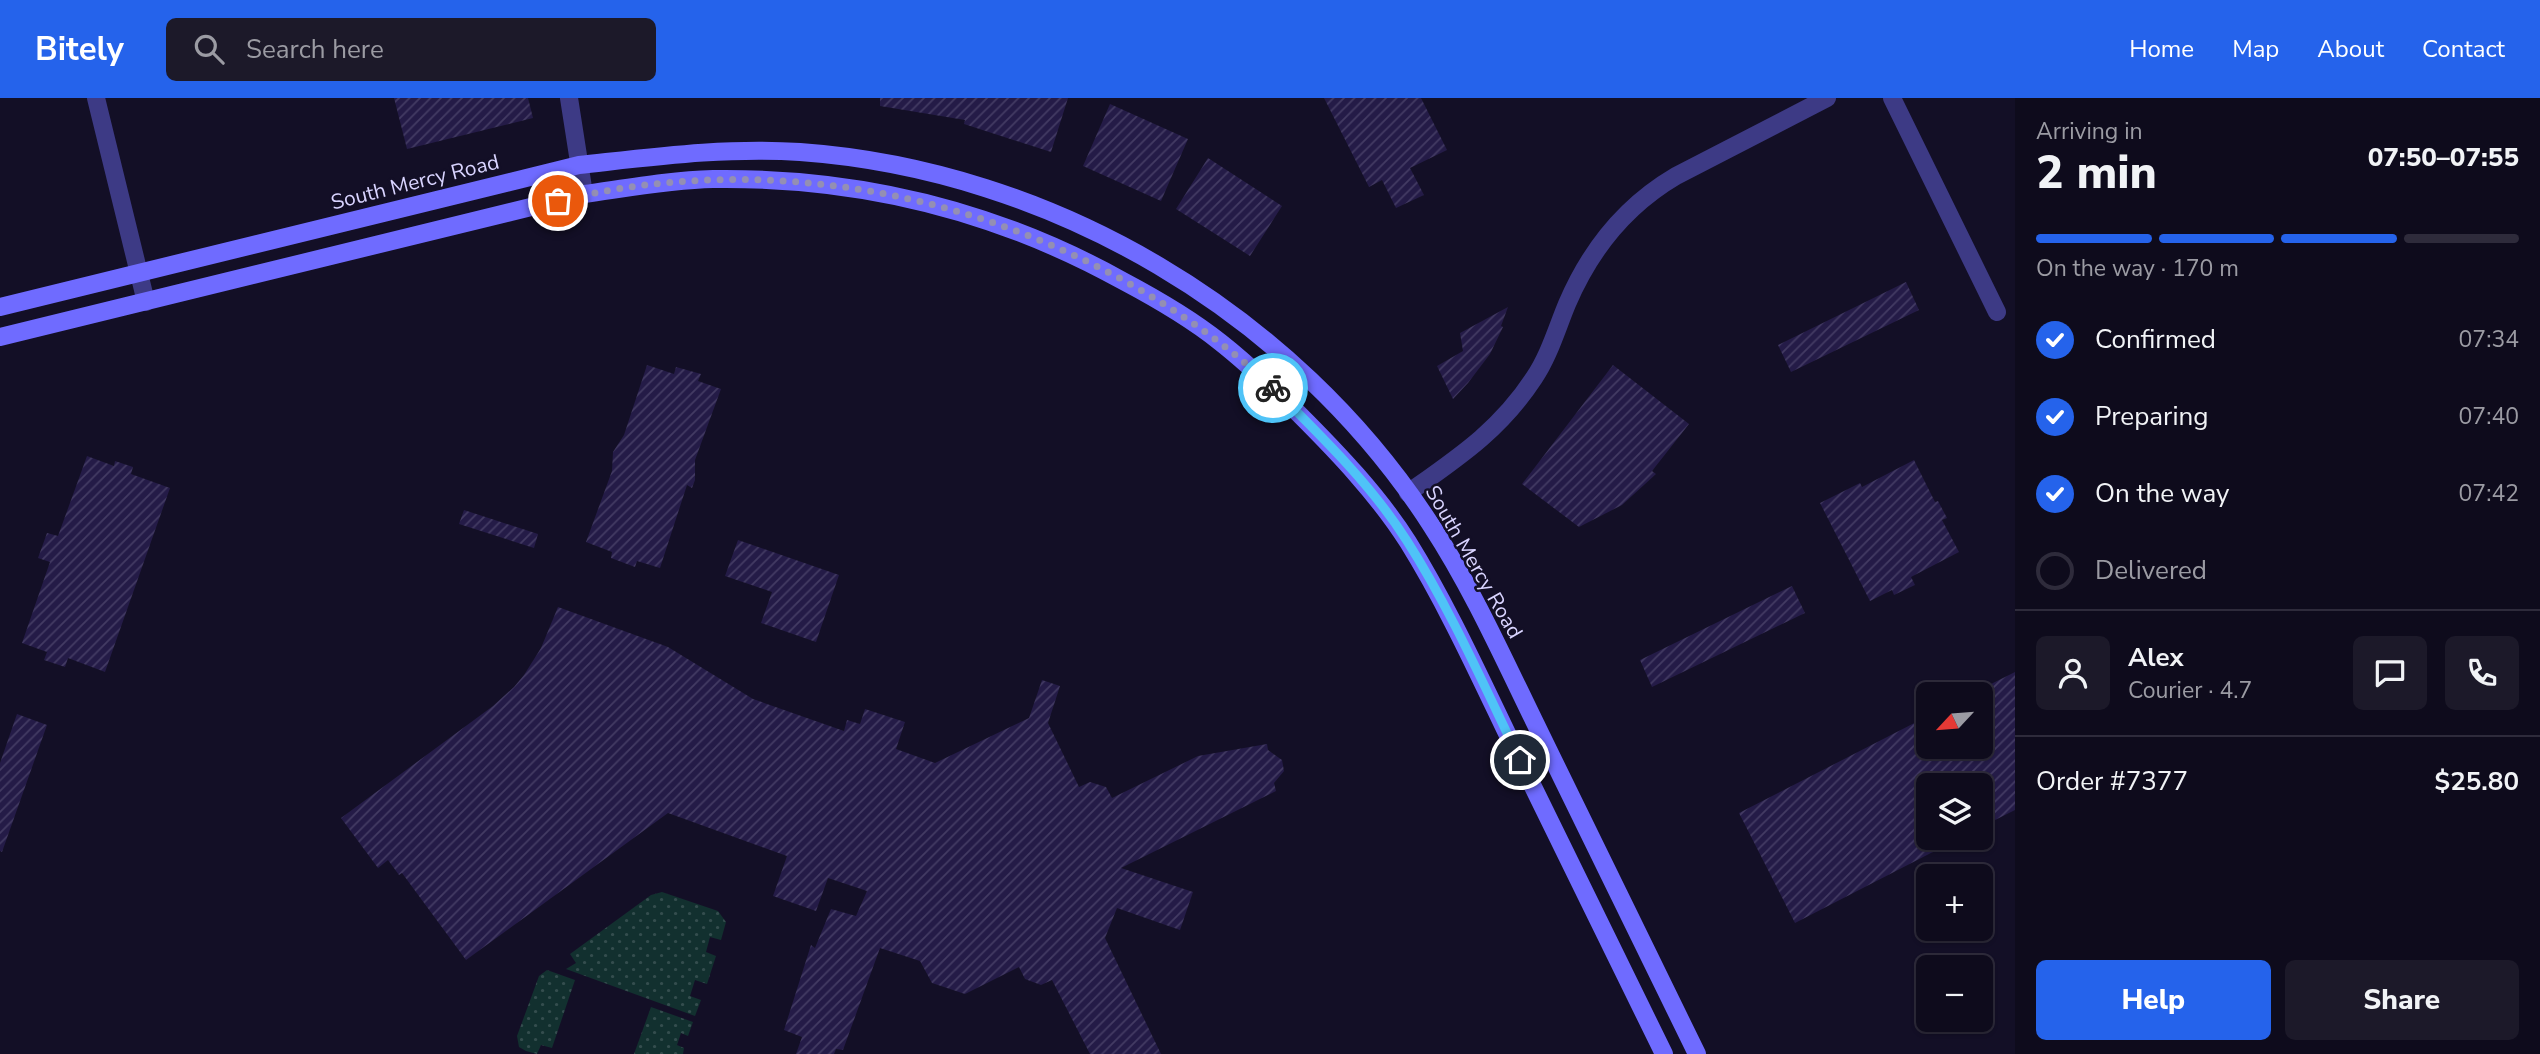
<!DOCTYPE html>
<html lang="en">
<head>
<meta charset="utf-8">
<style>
	:root { --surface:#0e0b1c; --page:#1c1929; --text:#f1f3f6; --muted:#9b9ba3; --line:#2e2b3b; --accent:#2563eb }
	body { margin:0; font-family:"Nunito Sans",sans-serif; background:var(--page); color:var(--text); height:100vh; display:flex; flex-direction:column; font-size:26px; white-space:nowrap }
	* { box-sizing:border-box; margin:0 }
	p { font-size:23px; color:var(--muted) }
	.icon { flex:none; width:38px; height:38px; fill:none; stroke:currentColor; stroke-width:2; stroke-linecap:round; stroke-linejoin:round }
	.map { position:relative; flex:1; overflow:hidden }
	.side { display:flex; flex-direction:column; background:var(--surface); width:525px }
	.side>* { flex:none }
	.needle { width:46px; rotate:244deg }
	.controls { position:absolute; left:1916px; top:584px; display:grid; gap:14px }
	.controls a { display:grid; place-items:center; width:77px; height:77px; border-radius:10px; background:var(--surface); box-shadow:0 2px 5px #0004,0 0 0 2px var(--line); font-size:35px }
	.pin { position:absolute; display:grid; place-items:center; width:60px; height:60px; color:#fff; margin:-30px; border:4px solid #fff; border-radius:50%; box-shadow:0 2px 7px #0007 }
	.courier { position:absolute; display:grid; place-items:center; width:70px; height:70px; margin:-35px; border:5px solid #4fc3f7; border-radius:50%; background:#fff; color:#222; box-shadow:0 2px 9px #0007 }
	.overview em { font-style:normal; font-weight:800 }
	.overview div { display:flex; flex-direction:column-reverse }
	.overview { display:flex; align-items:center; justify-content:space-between; height:119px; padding:0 21px }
	h1 { font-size:46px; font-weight:800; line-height:52px }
	.bar { display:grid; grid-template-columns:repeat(4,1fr); gap:10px 7px; align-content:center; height:84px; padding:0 21px }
	.bar i { height:9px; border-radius:5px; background:var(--line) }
	.bar .current { background:var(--accent) }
	.bar p { grid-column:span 4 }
	.line { display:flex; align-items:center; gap:18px; padding:0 21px; border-top:2px solid var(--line) }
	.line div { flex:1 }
	.round { display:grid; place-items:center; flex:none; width:74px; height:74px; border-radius:10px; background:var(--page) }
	ol { padding:0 21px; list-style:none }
	li { display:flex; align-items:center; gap:21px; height:77px }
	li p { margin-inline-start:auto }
	li .icon { padding:7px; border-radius:50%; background:var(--accent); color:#fff; stroke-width:4 }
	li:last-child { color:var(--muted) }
	li i { width:38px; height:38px; border:4px solid var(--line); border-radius:50% }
	.cta { display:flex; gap:14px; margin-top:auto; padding:14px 21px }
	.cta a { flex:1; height:80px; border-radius:10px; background:var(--accent); color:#fff; font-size:28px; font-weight:800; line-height:80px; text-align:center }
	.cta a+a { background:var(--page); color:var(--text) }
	header { display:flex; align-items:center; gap:42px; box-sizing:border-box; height:98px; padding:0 35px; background:var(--accent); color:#fff }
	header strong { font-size:33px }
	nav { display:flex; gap:38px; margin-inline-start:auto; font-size:24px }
	.search { width:490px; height:63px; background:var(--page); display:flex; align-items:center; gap:18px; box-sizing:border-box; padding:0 24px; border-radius:10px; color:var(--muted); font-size:26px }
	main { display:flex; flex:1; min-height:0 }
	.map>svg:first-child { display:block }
</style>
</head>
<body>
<header>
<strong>Bitely</strong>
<div class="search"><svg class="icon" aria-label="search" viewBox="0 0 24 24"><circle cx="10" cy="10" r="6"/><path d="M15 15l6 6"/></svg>Search here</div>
<nav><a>Home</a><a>Map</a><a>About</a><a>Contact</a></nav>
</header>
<main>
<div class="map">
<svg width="2015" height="956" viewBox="0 0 2015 956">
	<defs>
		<pattern id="green-dots" width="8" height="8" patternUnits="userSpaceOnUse" patternTransform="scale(1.75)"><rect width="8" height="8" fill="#12302f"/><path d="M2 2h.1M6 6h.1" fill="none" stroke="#344d4e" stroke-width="1.8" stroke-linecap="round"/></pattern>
		<pattern id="building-hatch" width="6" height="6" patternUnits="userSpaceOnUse" patternTransform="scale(1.75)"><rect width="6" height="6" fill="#241b47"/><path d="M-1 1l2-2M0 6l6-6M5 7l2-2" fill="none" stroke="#433b63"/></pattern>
	</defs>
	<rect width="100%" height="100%" fill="#130f26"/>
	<path fill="url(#green-dots)" d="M662,794L718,813L726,824L721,842L710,839L706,854L716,858L707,886L695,882L690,898L701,902L695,918L566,871L576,865L570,856L651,797Z
		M547,872L575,882L552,950L541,947L537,956L526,953L519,949L517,938L539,878Z
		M651,909L693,924L688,938L681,935L677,947L684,950L683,956H634Z"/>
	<path fill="url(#building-hatch)" d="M394,0H528L533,20L407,51Z
		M880,0H1068L1051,54L964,26L965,22L880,8Z
		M1324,0H1421L1447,52L1410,70L1424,97L1396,110L1382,82L1369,89Z
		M1110,6L1188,41L1161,103L1083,68Z
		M1208,60L1282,108L1250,158L1176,111Z
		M1906,184L1919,212L1791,274L1778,247Z
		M1508,209L1501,228L1503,229L1490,256L1468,285L1453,301L1437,268L1463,253L1460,235Z
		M647,267L674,276L676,269L701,276L698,283L721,291L695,362V382L692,390L687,387L660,470L637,463L635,469L611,460L612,454L586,444L612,373L613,354L624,337Z
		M1613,267L1689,326L1652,373L1656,376L1622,407L1579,429L1522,386Z
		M87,358L114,368L115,363L133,369L131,376L170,390L105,574L68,560L65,569L44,562L47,554L22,545L50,464L38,460L47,435L58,438Z
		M1914,362L1935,404L1938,403L1947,420L1942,422L1959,454L1911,479L1915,487L1894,497L1892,492L1870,503L1820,405L1860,385L1862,389Z
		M464,412L538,436L534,450L459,426Z
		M738,442L839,477L816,544L761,525L772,494L725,478Z
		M1792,488L1805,515L1652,589L1640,562Z
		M558,509L668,549L753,601L844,633L847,622L860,626L865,611L905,624L896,651L935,665L1029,620L1042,582L1060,588L1048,625L1079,689L1090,684L1106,689L1112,700L1198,658L1267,646L1268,652L1282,662L1284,673L1274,685L1276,693L1121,770L1193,794L1180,832L1117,810L1105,840L1161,956H1090L1052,882L1041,887L1025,881L1019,869L965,896L932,885L920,863L880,850L843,952L836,951L834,956H796L802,939L784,932L811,847L815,850L831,811L856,818L867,793L828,780L816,813L773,798L787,758L668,715L466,862L402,775L399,777L388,762L378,770L341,720L493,608L514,589L524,577L541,550Z
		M2015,574V712L1981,729V688H1928V740H1960L1795,825L1739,715L1928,618V649H1981V591Z
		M17,616L47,627L2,754L0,753V665Z"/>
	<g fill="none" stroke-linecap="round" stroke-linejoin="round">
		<path stroke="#3d3a85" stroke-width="18" d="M96,0L146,204
			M569,0L584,96
			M1892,0L1997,214"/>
		<path stroke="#3d3a85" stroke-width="18" d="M1408,395C1459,359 1500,332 1534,280C1549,258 1557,230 1567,206C1590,152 1625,108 1676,78L1827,0"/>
		<path stroke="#6f6bff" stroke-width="18" d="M0,209L579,67C653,59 726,49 800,54C1052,72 1294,215 1431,427C1474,493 1506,566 1541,637C1593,743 1645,850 1697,956
			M0,239L584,96C627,90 670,82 713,81C858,79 997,113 1123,183C1157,201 1190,220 1220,244C1248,266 1274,291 1299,316C1338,355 1378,397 1408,444C1449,510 1482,584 1516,654C1565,755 1615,855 1664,956"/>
	</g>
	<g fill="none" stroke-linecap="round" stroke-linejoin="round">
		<path stroke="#948fb3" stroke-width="7" stroke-dasharray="0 12.6" d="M558,103C749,56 951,88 1123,182C1177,212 1228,247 1273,290"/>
		<path stroke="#4fc3f7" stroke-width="9" d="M1273,290C1321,338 1371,386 1407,443C1450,510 1485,590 1520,662"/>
	</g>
	<g text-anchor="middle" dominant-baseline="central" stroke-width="5" stroke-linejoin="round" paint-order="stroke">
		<g font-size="21" fill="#d9d4ff" stroke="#130f26">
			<text transform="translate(415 84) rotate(-14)">South Mercy Road</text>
			<text transform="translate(1474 464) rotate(60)">South Mercy Road</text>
		</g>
	</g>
</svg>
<div class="controls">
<a><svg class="needle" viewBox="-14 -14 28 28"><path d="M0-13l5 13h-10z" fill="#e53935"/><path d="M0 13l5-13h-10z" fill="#9b9ba3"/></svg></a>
<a><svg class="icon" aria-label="layers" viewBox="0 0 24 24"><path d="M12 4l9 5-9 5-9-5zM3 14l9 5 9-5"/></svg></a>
<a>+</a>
<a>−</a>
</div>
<div class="pin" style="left:558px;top:103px;background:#ea580c"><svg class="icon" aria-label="bag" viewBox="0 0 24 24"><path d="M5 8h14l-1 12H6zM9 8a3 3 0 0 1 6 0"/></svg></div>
<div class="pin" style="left:1520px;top:662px;background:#1f2937"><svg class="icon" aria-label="home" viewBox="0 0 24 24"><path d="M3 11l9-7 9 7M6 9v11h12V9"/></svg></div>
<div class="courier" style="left:1273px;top:290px"><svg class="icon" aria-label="bike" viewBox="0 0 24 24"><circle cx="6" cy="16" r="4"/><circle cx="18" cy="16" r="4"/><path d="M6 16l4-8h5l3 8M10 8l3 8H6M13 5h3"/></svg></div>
</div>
<section class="side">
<div class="overview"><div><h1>2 min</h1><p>Arriving in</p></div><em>07:50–07:55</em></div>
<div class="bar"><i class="current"></i><i class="current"></i><i class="current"></i><i></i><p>On the way · 170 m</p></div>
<ol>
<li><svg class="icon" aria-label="check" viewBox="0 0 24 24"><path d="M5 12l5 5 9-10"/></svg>Confirmed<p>07:34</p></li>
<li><svg class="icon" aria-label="check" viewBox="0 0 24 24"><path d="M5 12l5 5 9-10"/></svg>Preparing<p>07:40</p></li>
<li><svg class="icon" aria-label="check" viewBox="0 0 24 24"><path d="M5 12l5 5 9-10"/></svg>On the way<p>07:42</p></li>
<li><i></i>Delivered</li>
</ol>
<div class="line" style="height:126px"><a class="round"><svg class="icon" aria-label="person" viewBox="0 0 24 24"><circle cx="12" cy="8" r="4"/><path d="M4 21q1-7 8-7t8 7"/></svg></a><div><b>Alex</b><p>Courier · 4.7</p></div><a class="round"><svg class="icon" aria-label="chat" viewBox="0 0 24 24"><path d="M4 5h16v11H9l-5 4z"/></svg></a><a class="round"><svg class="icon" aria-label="phone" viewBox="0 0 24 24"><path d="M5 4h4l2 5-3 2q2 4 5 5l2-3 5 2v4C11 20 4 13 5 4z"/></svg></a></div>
<div class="line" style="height:91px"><div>Order #7377</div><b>$25.80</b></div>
<div class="cta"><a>Help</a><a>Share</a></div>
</section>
</main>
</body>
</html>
